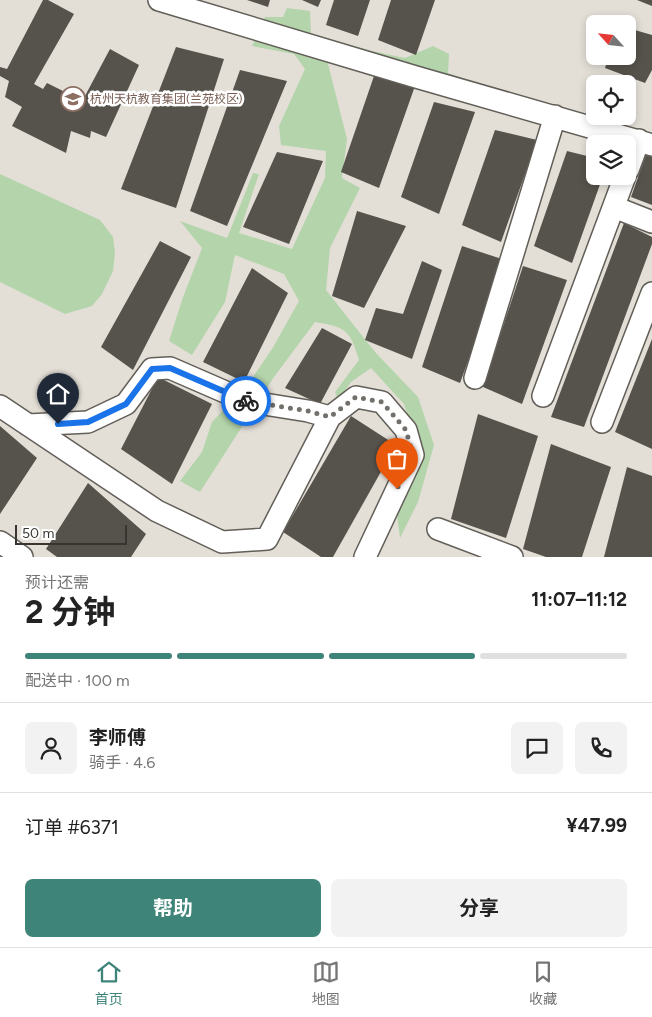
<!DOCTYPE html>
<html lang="zh">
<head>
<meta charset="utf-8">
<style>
	:root { --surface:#fff; --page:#f2f2f2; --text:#222; --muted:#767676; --line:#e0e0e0; --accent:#3f8479 }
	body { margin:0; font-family:Figtree,"Noto Sans SC",sans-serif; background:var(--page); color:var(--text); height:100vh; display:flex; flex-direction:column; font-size:19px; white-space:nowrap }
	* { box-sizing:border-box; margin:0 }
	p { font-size:16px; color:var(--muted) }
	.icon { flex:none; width:28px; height:28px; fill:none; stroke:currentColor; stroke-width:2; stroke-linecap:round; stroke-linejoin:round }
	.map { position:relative; height:557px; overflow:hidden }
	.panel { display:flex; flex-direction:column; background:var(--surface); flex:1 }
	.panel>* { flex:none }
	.needle { width:32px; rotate:297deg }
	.fabs { position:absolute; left:586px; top:15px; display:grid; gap:10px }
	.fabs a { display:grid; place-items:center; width:50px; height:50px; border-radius:8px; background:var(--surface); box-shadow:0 2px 8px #0003; font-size:25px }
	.scale { position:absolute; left:15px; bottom:12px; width:112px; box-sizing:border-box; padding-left:5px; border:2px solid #373532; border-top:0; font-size:14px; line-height:18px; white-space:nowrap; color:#373532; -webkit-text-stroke:4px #fff; paint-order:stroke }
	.pin { position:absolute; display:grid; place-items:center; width:42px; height:42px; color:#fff; margin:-51px -21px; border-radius:50% 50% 50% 0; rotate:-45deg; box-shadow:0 0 5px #0007 }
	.pin .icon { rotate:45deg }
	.courier { position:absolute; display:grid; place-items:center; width:50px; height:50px; margin:-25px; border:4px solid #1a73e8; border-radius:50%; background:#fff; color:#222; box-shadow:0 1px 6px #0007 }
	.headline em { font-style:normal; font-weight:700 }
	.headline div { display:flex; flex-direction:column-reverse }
	.headline { display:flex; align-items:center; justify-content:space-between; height:85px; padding:0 25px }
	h1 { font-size:32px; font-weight:700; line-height:38px }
	.bar { display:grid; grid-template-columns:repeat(4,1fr); gap:8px 5px; align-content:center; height:60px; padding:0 25px }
	.bar i { height:6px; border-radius:4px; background:var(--line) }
	.bar .active { background:var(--accent) }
	.bar p { grid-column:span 4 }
	.line { display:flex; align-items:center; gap:12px; padding:0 25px; border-top:1px solid var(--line) }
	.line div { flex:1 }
	.round { display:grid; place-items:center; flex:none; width:52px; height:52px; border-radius:8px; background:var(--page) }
	.button { display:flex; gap:10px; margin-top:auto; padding:10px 25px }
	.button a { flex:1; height:58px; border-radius:8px; background:var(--accent); color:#fff; font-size:20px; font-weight:700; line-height:58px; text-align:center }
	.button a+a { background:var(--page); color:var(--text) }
	.dock { display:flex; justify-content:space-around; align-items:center; height:70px; border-top:1px solid var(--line); background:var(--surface); font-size:14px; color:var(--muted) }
	.dock a { display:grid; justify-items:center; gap:2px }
	.dock .active { color:var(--accent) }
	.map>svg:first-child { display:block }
</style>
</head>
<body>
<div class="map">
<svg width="652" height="557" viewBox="0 0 652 557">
	<rect width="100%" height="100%" fill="#e3dfd7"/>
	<path fill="#b4d4ab" d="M287,8L310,11L311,34L372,51L405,58L433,46L449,54L448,73L479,84L482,105L430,93L406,80L370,76L341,59L326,56L347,139L342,178L360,188L330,248L326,290L375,352L418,397L434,445L418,502L400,538L397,515L419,450L404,404L371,368L351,382L338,400L335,392L359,360C350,330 346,327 315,322L274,377L200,492L180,481L202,452L212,422L249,383L272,349L299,301L284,274L235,255L225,302L192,355L169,341L182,300L202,248L180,221L227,238L253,173L259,174L239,233L292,249L325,178L326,151L281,145L279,126L305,69L294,54L252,46L265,17H283Z
		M0,174L100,220L113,237L115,253L113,271L102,294L92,306L65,314L0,282Z"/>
	<path fill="#56534c" d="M43,0H48L74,14L34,84L43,89L47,83L73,96L68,103L78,109L110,49L139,65L106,137L91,131L90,138L71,131L66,153L12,126L22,107L5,97L9,81L0,76V67L7,69Z
		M247,0H270L268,7Z
		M302,0H321L318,7Z
		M334,0H370L358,36L326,25Z
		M391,0H435L416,55L378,40Z
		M637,0H652V6Z
		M628,28L652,35V70L645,83L605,68L609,56H628Z
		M176,47L224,59L176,208L121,189Z
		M240,70L287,81L227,226L190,211Z
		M374,76L415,86L379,188L341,172Z
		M434,102L475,112L439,214L401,197Z
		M495,130L537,140L501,242L462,225Z
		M567,151L595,158V176H603L572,263L534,246Z
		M277,152L323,161L289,244L243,227Z
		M646,155L652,157V205L631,197Z
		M357,211L406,226L364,308L332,296Z
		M624,223L652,237V244L584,427L551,417Z
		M160,241L191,257L133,370L101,347Z
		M462,246L505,260L460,383L422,367Z
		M422,261L442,270L412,359L365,340L376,308L403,314Z
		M523,266L567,280L522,404L483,387Z
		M252,268L288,293L244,382L203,362Z
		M322,328L352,344L320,404L285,388Z
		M652,339V449L615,432Z
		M158,377L212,404L172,484L121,449Z
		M478,414L538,436L506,538L451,519Z
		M351,416L396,445L333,557H321L283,532Z
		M0,426L37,458L0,514Z
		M551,444L611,467L582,557H546L523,549Z
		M627,467L652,476V557H604Z
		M88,483L146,534L131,557H57L46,549Z"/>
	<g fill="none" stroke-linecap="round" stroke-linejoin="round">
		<defs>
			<path id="minor" d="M159,0L416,77L652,145
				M628,170L639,140
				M614,207L652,222
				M475,378L555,116
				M543,396L625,176
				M0,406L157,511L222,542L267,539L330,417L356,397L382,402L406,430L413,455L365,557
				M602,422L652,293
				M28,425L88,422L126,404L152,369L170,368L246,401L308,411L330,417
				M438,529L512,557
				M0,542L22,557"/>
		</defs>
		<use href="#minor" stroke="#625e58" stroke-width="24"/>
		<use href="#minor" stroke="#fff" stroke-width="21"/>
	</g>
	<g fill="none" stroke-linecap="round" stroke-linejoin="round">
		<path stroke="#73706c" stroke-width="5" stroke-dasharray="0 9" d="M246,401L308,411L330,417L356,397L382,402L406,430L413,456L397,489"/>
		<path stroke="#1a73e8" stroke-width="6" d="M58,424L88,422L126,404L152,369L170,368L246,401"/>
	</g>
	<defs>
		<symbol id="school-ring" viewBox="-11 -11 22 22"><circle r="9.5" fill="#fff" stroke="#8d6e63" stroke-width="1.5"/><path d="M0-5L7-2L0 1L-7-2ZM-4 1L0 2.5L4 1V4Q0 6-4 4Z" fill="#8d6e63"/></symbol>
	</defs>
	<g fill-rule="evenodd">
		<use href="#school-ring" x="59" y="85" width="28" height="28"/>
	</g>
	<g text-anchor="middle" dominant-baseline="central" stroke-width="5" stroke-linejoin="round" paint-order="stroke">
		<g font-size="12" fill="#785e54" stroke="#fff" text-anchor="start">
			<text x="90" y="99">杭州天杭教育集团(兰苑校区)</text>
		</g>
	</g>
</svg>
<div class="fabs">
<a><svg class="needle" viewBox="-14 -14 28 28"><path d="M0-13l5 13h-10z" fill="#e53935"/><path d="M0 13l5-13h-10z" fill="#767676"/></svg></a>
<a><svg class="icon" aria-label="locate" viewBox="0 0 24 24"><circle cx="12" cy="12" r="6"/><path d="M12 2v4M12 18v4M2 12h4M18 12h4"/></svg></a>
<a><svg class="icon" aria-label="layers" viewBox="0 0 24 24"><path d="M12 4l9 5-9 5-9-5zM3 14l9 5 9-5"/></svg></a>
</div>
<div class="scale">50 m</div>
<div class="pin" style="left:397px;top:489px;background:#ea580c"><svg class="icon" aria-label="bag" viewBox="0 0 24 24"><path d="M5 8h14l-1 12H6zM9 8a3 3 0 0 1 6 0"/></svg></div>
<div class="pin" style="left:58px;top:424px;background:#1f2937"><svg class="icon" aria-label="home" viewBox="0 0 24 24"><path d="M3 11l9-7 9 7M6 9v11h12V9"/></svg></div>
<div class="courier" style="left:246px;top:401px"><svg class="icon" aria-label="bike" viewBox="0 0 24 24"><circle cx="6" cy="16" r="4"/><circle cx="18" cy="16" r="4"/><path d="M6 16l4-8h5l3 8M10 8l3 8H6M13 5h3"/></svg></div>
</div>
<section class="panel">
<div class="headline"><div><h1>2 分钟</h1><p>预计还需</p></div><em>11:07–11:12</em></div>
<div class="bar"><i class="active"></i><i class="active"></i><i class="active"></i><i></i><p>配送中 · 100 m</p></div>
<div class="line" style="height:90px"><a class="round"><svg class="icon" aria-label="person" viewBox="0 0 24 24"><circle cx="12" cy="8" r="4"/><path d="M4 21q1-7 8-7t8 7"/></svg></a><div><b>李师傅</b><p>骑手 · 4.6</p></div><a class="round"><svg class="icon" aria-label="chat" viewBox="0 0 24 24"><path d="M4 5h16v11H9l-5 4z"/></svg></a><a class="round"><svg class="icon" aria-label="phone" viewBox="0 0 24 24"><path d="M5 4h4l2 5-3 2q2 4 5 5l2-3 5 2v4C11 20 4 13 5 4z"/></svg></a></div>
<div class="line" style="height:65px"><div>订单 #6371</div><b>¥47.99</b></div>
<div class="button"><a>帮助</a><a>分享</a></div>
</section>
<nav class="dock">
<a class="active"><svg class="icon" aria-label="home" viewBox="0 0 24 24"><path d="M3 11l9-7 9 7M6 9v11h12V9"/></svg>首页</a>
<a><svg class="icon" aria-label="map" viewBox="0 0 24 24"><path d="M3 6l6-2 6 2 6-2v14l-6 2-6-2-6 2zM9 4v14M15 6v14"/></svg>地图</a>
<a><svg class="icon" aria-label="saved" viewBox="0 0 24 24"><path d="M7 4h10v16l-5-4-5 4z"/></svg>收藏</a>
</nav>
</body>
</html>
